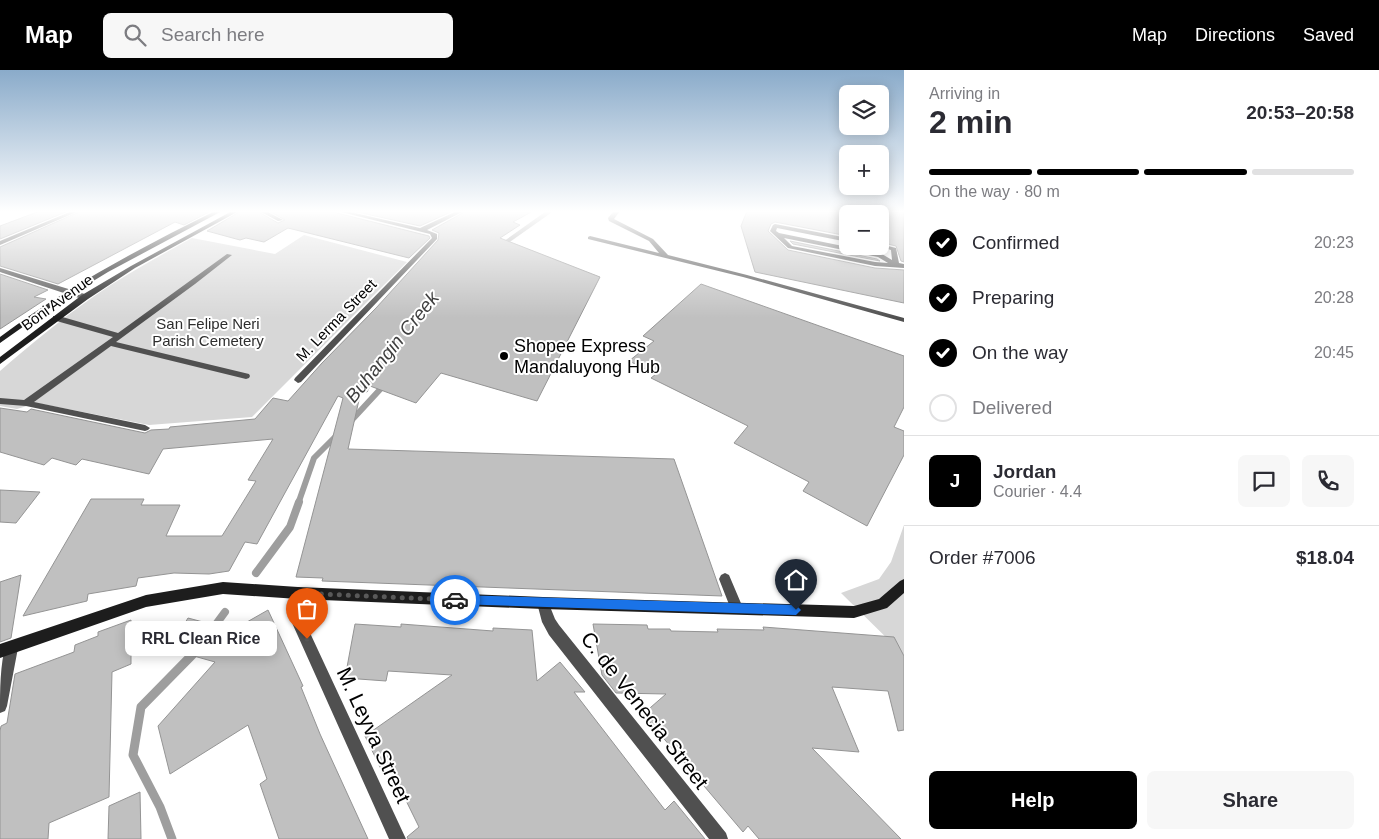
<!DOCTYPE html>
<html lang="en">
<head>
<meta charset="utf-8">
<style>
	:root { --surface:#fff; --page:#f7f7f7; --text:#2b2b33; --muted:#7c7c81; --line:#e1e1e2; --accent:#000 }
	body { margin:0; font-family:Arial,sans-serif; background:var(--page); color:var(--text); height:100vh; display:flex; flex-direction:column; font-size:19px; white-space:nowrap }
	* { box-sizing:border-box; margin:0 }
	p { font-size:16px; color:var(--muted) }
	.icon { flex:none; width:28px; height:28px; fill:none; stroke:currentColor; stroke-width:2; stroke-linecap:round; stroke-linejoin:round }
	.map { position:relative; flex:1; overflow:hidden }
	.sheet { display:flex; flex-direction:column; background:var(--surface); width:475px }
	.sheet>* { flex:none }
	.fabs { position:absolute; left:839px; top:15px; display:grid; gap:10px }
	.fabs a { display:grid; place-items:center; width:50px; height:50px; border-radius:8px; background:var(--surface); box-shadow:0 2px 12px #0003; font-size:25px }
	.pin { position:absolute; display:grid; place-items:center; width:42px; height:42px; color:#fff; margin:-51px -21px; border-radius:50% 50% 50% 0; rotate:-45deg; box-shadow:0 0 5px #0007 }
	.pin .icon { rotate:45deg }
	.courier { position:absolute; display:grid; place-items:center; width:50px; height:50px; margin:-25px; border:4px solid #1a73e8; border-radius:50%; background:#fff; color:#222; box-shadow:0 1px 6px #0007 }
	.bubble { position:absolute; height:35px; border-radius:8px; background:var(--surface); box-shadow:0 2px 12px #0003; font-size:16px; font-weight:600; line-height:35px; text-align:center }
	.summary em { font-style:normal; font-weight:600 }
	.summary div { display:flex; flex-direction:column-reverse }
	.summary { display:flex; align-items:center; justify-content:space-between; height:85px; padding:0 25px }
	h1 { font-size:32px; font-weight:600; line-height:38px }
	.bar { display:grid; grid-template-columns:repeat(4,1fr); gap:8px 5px; align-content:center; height:60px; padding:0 25px }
	.bar i { height:6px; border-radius:4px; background:var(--line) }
	.bar .on { background:var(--accent) }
	.bar p { grid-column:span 4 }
	.line { display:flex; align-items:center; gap:12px; padding:0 25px; border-top:1px solid var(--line) }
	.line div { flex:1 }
	.round { display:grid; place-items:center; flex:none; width:52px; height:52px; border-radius:8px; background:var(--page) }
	ol { padding:0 25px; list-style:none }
	li { display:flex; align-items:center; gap:15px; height:55px }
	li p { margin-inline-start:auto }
	li .icon { padding:5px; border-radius:50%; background:var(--accent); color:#fff; stroke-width:4 }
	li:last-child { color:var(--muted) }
	li i { width:28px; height:28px; border:2px solid var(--line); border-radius:50% }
	.button { display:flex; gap:10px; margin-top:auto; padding:10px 25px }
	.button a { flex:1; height:58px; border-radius:8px; background:var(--accent); color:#fff; font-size:20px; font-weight:600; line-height:58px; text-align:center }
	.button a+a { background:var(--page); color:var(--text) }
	header { display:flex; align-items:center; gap:30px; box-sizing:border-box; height:70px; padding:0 25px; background:var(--accent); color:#fff }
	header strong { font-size:24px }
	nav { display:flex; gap:28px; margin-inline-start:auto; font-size:18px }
	.search { width:350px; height:45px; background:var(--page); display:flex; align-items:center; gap:12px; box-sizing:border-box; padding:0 18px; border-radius:8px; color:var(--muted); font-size:19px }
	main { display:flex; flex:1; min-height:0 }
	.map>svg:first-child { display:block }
</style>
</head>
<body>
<header>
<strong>Map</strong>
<div class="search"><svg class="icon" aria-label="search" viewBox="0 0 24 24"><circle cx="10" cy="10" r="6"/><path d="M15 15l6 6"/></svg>Search here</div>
<nav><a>Map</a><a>Directions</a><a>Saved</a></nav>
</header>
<main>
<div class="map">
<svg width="904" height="769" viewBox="0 0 904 769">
	<rect width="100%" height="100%" fill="#fff"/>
	<path fill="#d7d7d7" d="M304,165L407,192L252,347L149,355L37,333L17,339L0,336V301C30,275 60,250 93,227C124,205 158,187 192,168L275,184Z
		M904,455V585L841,523L879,509L891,492Z"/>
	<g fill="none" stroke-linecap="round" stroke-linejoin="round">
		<path stroke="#9e9e9e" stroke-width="4" d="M502,175L550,141"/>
		<path stroke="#9e9e9e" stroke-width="6" d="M350,352L386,313
			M298,434L314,388L338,364"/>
		<path stroke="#9e9e9e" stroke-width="8" d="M256,503L290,457L299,432
			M211,561L225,542
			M194,583L198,579"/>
		<path stroke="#9e9e9e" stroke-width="9" d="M172,769L160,737L133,685L141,637L195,582"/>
	</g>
	<path fill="#c0c0c0" stroke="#949494" d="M40,141H68L0,169V156Z
		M81,141H211L184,155L175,152L58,214L0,196V177Z
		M241,141H257L278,153L285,150L269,141H335L337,143L429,166L430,168L409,188L288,158L264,172L246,168L240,170L207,161Z
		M353,141H453L420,156Z
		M466,141H533L513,152L520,155L500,168L600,207L537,331L441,303L416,333L370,316L367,322L361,321L348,379L674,389L722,526L322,511L323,508L296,507L343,328L338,326L257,474L245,472L229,501L209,504L174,503L138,508L136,516L88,524L87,531L23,546L91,429H144L141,435H180L166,466H222L256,411L248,410L273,369L163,379L149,404L82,389L76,395L52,388L44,395L0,382V338L27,342L31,339L145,363L151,360L169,359L170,357L255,349L273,328L288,331L322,293L376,238L438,170L439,163L432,160Z
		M747,141H848V166L775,152L771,154L768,161L788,180L875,198L904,200V233L755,202L741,156Z
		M880,141H904V192L901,191L896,176L880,172Z
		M790,171L877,189L880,191L793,174Z
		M0,204L48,220L34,227L46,229L0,259Z
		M701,214L904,286V337L894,357L904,361V385L867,456L803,421L809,412L734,373L748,356L651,308L656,304L629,291L654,271L643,266Z
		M0,420L40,422L16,453L0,452Z
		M21,505L11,568L0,572V512Z
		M268,540L303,616L301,617L320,664L368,769H279L260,714L267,709L248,655L170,704L158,656L215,592L169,579L188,548L233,560Z
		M131,550V594L112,602L109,727L49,753L48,769H0V661L1,656L7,653L15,604L74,582L75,575L98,566V562Z
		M355,554L401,557V554L493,561V558L532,560L537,611L560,592L585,622H574L665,740L674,731L705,769H408L407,767L419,757L388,694L381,699L365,666L452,605L388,601L386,611L345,608Z
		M593,554L647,555L648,559H670L671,561L718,562L717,559L764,560L763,557L894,567L904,586V660L898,661L888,621L832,617L859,682L812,678L901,769H759L748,756L743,762L643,644L666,624L616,623L602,605Z
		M140,722L141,769H108L109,736Z"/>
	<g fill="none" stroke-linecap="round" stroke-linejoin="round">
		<path fill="#505050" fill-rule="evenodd" d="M259,141H266L283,150L278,151Z
			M614,141H620L614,149L653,169L668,185L747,205L904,248V252L743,207L588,169V167L590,166L659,183L649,171L609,151L608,148Z
			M775,154L848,168V172L777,158L776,161L779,163L882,184L892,190L891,180L877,176H880V174L896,178L899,193L904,194V198L875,196L788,178L770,161L773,155ZM784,168L878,187L888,193L875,192L792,176Z
			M227,184L232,185L195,214L116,272L249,304L250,306L249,308L246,309L111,276L34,332L145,355L150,358L148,360L145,361L26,336L0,334V328L24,330L113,267L53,250V246H59L118,263Z
			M725,503L729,505L743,538L742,542L737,544L732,542L719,509L721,505Z
			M11,571L16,573L18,578L7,636L5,641L0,643C0,620 0,595 6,573Z"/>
		<path fill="#505050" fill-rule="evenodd" d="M72,141H79L0,175V171Z
			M337,141H346L420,158L457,141H464L427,160L437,164V169L301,312L298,313L294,310L295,308L432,168L430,164Z
			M0,198L88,225L89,227L82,229L0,202Z
			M298,517L302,519L304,523L301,541L304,550L406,769H389L293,555C288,543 288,531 294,519Z
			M543,527L547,529L555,549L559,555L726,763L728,769H709L549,565L542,552L537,533L539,529Z"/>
		<path fill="#1d1d1d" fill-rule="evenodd" d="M215,141H222L108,202L54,235L0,273V267C67,217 140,178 215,141Z
			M232,141H239L135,198L88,229L0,294V287L82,225L131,196Z
			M904,509V523L887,538L854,548L543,539L298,529L223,524L146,537L0,588V574L146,525L223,512L298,517L543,527L854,536L879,529L900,511Z"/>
	</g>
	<linearGradient id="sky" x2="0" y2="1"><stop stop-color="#8aabca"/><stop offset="0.57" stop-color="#fff"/><stop offset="1" stop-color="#fff" stop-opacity="0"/></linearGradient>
	<rect width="904" height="248" fill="url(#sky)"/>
	<path fill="#1a73e8" d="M455,525L796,535L801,540L796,545L455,534L450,530Z"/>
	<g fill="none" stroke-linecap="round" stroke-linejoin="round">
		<path stroke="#595959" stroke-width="5" stroke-dasharray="0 9" d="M307,569L295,540L298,523L455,530"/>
	</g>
	<circle fill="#000" stroke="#fff" stroke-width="2" cx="504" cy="286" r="5"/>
	<g text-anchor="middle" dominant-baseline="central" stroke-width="4" stroke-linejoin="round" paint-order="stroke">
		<g font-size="15" fill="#000" stroke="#fff">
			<text transform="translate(57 232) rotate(-36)">Boni Avenue</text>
			<text transform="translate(336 250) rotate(-46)">M. Lerma Street</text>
		</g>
		<g font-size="15" fill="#2e2e2e" stroke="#fff">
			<text x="208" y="253">San Felipe Neri<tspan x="208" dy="17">Parish Cemetery</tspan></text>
		</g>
		<g font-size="18" fill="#000" stroke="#fff" text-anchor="start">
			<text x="514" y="276">Shopee Express<tspan x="514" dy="21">Mandaluyong Hub</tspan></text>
		</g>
		<g font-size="19" font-style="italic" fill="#3f3f3f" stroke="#fff">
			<text transform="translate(392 277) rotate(-51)">Buhangin Creek</text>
		</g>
		<g font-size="21" fill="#000" stroke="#fff">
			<text transform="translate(645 640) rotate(52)">C. de Venecia Street</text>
			<text transform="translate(374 665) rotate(65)">M. Leyva Street</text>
		</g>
	</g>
</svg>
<div class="fabs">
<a><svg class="icon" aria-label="layers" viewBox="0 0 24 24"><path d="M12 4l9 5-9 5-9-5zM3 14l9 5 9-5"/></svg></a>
<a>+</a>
<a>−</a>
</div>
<div class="pin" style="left:307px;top:569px;background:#ea580c"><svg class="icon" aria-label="bag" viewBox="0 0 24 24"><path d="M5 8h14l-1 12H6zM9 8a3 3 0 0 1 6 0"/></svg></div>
<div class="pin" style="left:796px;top:540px;background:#1f2937"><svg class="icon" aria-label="home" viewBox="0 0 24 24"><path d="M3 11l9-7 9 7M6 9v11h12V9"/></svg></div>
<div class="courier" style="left:455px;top:530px"><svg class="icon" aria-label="car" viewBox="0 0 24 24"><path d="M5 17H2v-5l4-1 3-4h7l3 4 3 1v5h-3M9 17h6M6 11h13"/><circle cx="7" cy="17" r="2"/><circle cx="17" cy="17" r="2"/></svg></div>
<div class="bubble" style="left:125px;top:551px;width:152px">RRL Clean Rice</div>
</div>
<section class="sheet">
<div class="summary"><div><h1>2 min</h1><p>Arriving in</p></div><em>20:53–20:58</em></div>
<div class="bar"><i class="on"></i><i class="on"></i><i class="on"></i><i></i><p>On the way · 80 m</p></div>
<ol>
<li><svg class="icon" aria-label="check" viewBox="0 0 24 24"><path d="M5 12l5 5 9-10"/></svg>Confirmed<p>20:23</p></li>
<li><svg class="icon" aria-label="check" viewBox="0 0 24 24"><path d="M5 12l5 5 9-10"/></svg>Preparing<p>20:28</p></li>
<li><svg class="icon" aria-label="check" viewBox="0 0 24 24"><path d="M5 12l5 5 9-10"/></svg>On the way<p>20:45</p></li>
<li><i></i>Delivered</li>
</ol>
<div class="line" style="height:90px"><b class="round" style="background:var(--accent);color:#fff">J</b><div><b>Jordan</b><p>Courier · 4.4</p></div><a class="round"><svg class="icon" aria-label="chat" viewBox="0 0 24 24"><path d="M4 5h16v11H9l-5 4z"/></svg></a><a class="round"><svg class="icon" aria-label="phone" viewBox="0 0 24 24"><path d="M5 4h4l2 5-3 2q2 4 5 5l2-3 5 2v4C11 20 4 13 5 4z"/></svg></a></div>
<div class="line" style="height:65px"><div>Order #7006</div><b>$18.04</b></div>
<div class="button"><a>Help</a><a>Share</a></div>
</section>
</main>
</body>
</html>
